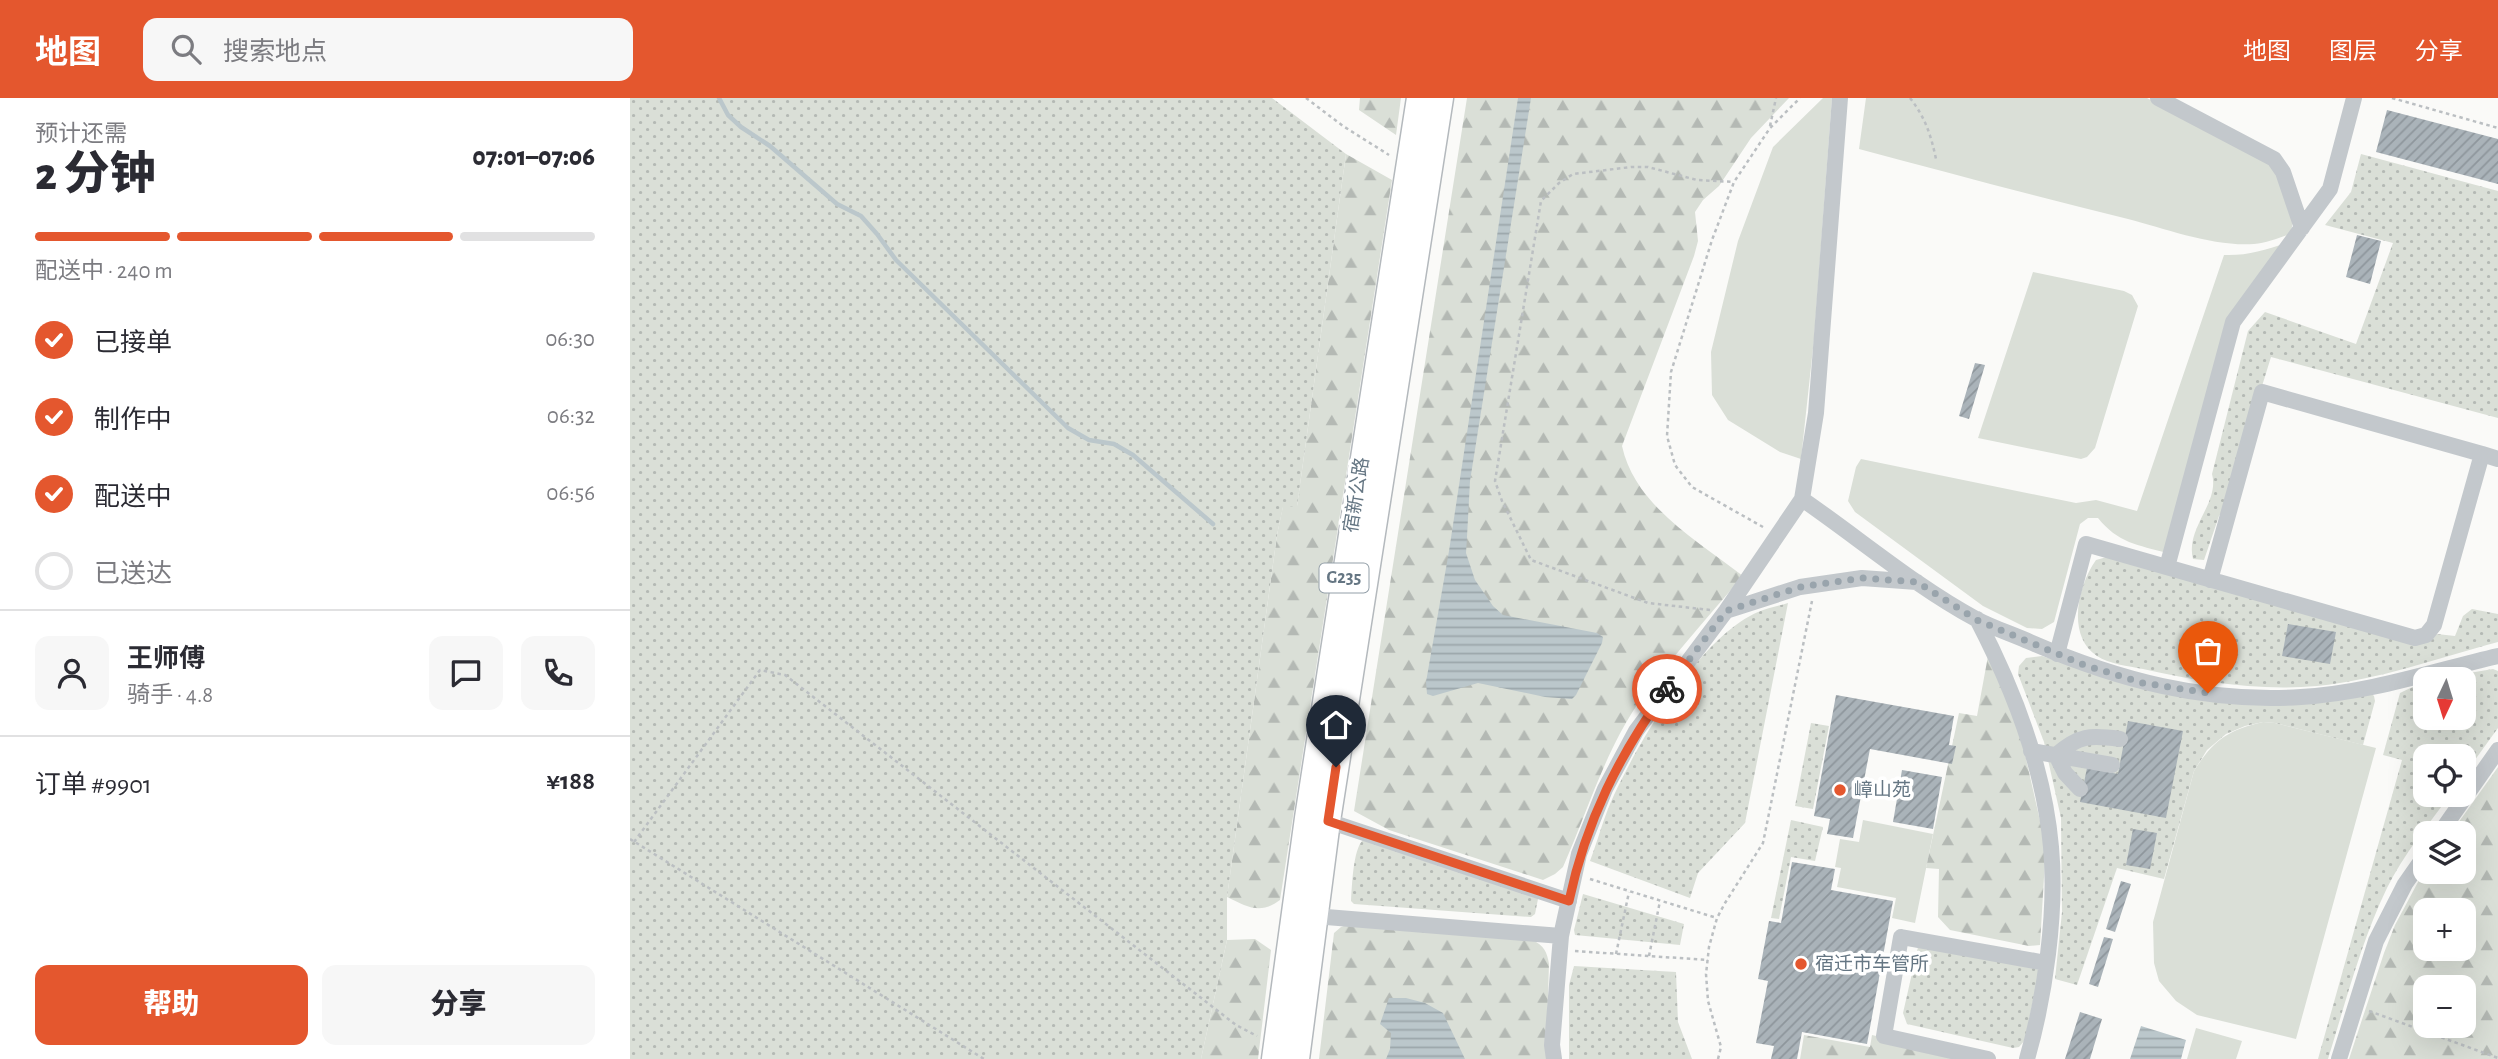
<!DOCTYPE html>
<html lang="zh">
<head>
<meta charset="utf-8">
<style>
	:root { --surface:#fff; --page:#f7f7f7; --text:#2b2b33; --muted:#7c7c81; --line:#e1e1e2; --accent:#e4572e }
	body { margin:0; font-family:"Alegreya Sans","Noto Sans SC",sans-serif; background:var(--page); color:var(--text); height:100vh; display:flex; flex-direction:column; font-size:26px; white-space:nowrap }
	* { box-sizing:border-box; margin:0 }
	p { font-size:23px; color:var(--muted) }
	.icon { flex:none; width:38px; height:38px; fill:none; stroke:currentColor; stroke-width:2; stroke-linecap:round; stroke-linejoin:round }
	.map { position:relative; flex:1; overflow:hidden }
	.drawer { display:flex; flex-direction:column; background:var(--surface); width:630px }
	.drawer>* { flex:none }
	.needle { width:46px; rotate:184deg }
	.buttons { position:absolute; left:1783px; top:569px; display:grid; gap:14px }
	.buttons a { display:grid; place-items:center; width:63px; height:63px; border-radius:14px; background:var(--surface); box-shadow:0 7px 28px #0002; font-size:35px }
	.pin { position:absolute; display:grid; place-items:center; width:60px; height:60px; color:#fff; margin:-72px -30px; border-radius:50% 50% 50% 0; rotate:-45deg; box-shadow:0 0 7px #0007 }
	.pin .icon { rotate:45deg }
	.courier { position:absolute; display:grid; place-items:center; width:70px; height:70px; margin:-35px; border:5px solid #e4572e; border-radius:50%; background:#fff; color:#222; box-shadow:0 2px 9px #0007 }
	.head em { font-style:normal; font-weight:800 }
	.head div { display:flex; flex-direction:column-reverse }
	.head { display:flex; align-items:center; justify-content:space-between; height:119px; padding:0 35px }
	h1 { font-size:46px; font-weight:800; line-height:52px }
	.bar { display:grid; grid-template-columns:repeat(4,1fr); gap:10px 7px; align-content:center; height:84px; padding:0 35px }
	.bar i { height:9px; border-radius:5px; background:var(--line) }
	.bar .on { background:var(--accent) }
	.bar p { grid-column:span 4 }
	.line { display:flex; align-items:center; gap:18px; padding:0 35px; border-top:2px solid var(--line) }
	.line div { flex:1 }
	.round { display:grid; place-items:center; flex:none; width:74px; height:74px; border-radius:14px; background:var(--page) }
	ol { padding:0 35px; list-style:none }
	li { display:flex; align-items:center; gap:21px; height:77px }
	li p { margin-inline-start:auto }
	li .icon { padding:7px; border-radius:50%; background:var(--accent); color:#fff; stroke-width:4 }
	li:last-child { color:var(--muted) }
	li i { width:38px; height:38px; border:4px solid var(--line); border-radius:50% }
	.action { display:flex; gap:14px; margin-top:auto; padding:14px 35px }
	.action a { flex:1; height:80px; border-radius:14px; background:var(--accent); color:#fff; font-size:28px; font-weight:800; line-height:80px; text-align:center }
	.action a+a { background:var(--page); color:var(--text) }
	header { display:flex; align-items:center; gap:42px; box-sizing:border-box; height:98px; padding:0 35px; background:var(--accent); color:#fff }
	header strong { font-size:33px }
	nav { display:flex; gap:38px; margin-inline-start:auto; font-size:24px }
	.search { width:490px; height:63px; background:var(--page); display:flex; align-items:center; gap:18px; box-sizing:border-box; padding:0 24px; border-radius:14px; color:var(--muted); font-size:26px }
	main { display:flex; flex:1; min-height:0 }
	.map>svg:first-child { display:block }
</style>
</head>
<body>
<header>
<strong>地图</strong>
<div class="search"><svg class="icon" aria-label="search" viewBox="0 0 24 24"><circle cx="10" cy="10" r="6"/><path d="M15 15l6 6"/></svg>搜索地点</div>
<nav><a>地图</a><a>图层</a><a>分享</a></nav>
</header>
<main>
<section class="drawer">
<div class="head"><div><h1>2 分钟</h1><p>预计还需</p></div><em>07:01–07:06</em></div>
<div class="bar"><i class="on"></i><i class="on"></i><i class="on"></i><i></i><p>配送中 · 240 m</p></div>
<ol>
<li><svg class="icon" aria-label="check" viewBox="0 0 24 24"><path d="M5 12l5 5 9-10"/></svg>已接单<p>06:30</p></li>
<li><svg class="icon" aria-label="check" viewBox="0 0 24 24"><path d="M5 12l5 5 9-10"/></svg>制作中<p>06:32</p></li>
<li><svg class="icon" aria-label="check" viewBox="0 0 24 24"><path d="M5 12l5 5 9-10"/></svg>配送中<p>06:56</p></li>
<li><i></i>已送达</li>
</ol>
<div class="line" style="height:126px"><a class="round"><svg class="icon" aria-label="person" viewBox="0 0 24 24"><circle cx="12" cy="8" r="4"/><path d="M4 21q1-7 8-7t8 7"/></svg></a><div><b>王师傅</b><p>骑手 · 4.8</p></div><a class="round"><svg class="icon" aria-label="chat" viewBox="0 0 24 24"><path d="M4 5h16v11H9l-5 4z"/></svg></a><a class="round"><svg class="icon" aria-label="phone" viewBox="0 0 24 24"><path d="M5 4h4l2 5-3 2q2 4 5 5l2-3 5 2v4C11 20 4 13 5 4z"/></svg></a></div>
<div class="line" style="height:91px"><div>订单 #9901</div><b>¥188</b></div>
<div class="action"><a>帮助</a><a>分享</a></div>
</section>
<div class="map">
<svg width="1868" height="961" viewBox="0 0 1868 961">
	<defs>
		<pattern id="forest-firs" width="22" height="20" patternUnits="userSpaceOnUse" patternTransform="scale(1.75)"><rect width="22" height="20" fill="#dadfd7"/><path d="M5 1l3.5 6h-7zM16 11l3.5 6h-7z" fill="#b4b9b4"/></pattern>
		<pattern id="park-dots" width="8" height="8" patternUnits="userSpaceOnUse" patternTransform="scale(1.75)"><rect width="8" height="8" fill="#dadfd7"/><path d="M2 2h.1M6 6h.1" fill="none" stroke="#b4b9b4" stroke-width="1.8" stroke-linecap="round"/></pattern>
		<pattern id="water-rules" width="6" height="5" patternUnits="userSpaceOnUse" patternTransform="scale(1.75)"><rect width="6" height="5" fill="#bbc7cb"/><path d="M0 2.5h6" fill="none" stroke="#9ca6aa"/></pattern>
		<pattern id="building-hatch" width="6" height="6" patternUnits="userSpaceOnUse" patternTransform="scale(1.75)"><rect width="6" height="6" fill="#aab3b9"/><path d="M-1 1l2-2M0 6l6-6M5 7l2-2" fill="none" stroke="#8e969c"/></pattern>
	</defs>
	<rect width="100%" height="100%" fill="#fafaf8"/>
	<path fill="#dadfd7" d="M1193,0H1202L1184,241L1171,361L1150,354L1098,322L1082,297L1081,254L1108,143L1143,49Z
		M1236,0H1517L1639,65C1652,82 1669,115 1660,136C1648,140 1636,145 1624,146C1585,149 1536,131 1498,121C1408,99 1319,75 1229,51Z
		M1656,145L1599,221L1537,455C1508,447 1488,445 1468,420H1458L1450,426L1424,524L1412,531L1397,530L1353,508L1225,414L1218,403L1226,369L1231,361L1446,405L1466,402L1507,413L1594,157C1616,158 1635,152 1656,145Z
		M1403,174L1494,193L1502,197L1508,208L1465,350L1457,359L1451,361L1348,340Z
		M1633,624L1645,625L1746,650L1666,941L1567,917L1546,903L1529,883L1524,865L1523,824L1564,673C1583,643 1597,632 1633,624Z
		M1233,722L1303,736L1285,825L1262,820L1266,800L1207,789L1211,770L1205,769L1210,741L1229,744Z
		M1566,930L1612,943L1606,961H1557Z"/>
	<path fill="url(#forest-firs)" fill-rule="evenodd" d="M730,0H771L766,37L729,12Z
		M837,0H1159L1121,40L1089,88L1073,102L1065,114L1068,143L1064,158L992,348C1005,408 1068,443 1113,478C1077,520 1039,562 1007,607C974,656 957,715 933,769L925,776L913,782L759,732L724,713Z
		M716,56L762,82L650,802C630,817 618,809 597,799L647,437L653,408H667Z
		M1358,558L1366,567L1392,643L1413,736L1415,762L1410,847L1399,848L1320,832L1308,819L1309,771L1296,770L1329,615L1347,618Z
		M1868,669V961H1719L1754,855L1765,827L1795,771L1796,774H1834V735H1821ZM1834,812V850H1796V812ZM1834,889V928H1796V889Z
		M720,826L902,842C914,847 917,854 919,866L916,961H689L704,835L711,829Z
		M625,841L641,852L628,961H571L597,842Z
		M1174,937L1240,949L1242,937L1343,961H1170Z"/>
	<path fill="url(#park-dots)" d="M0,0H642L716,56L667,408L653,409L647,437L597,799V842L571,961H0Z
		M1731,56L1868,93V320L1641,259L1594,411L1589,418L1574,462L1563,461C1555,430 1590,405 1582,376L1618,233L1635,214L1726,246L1763,145L1695,127L1721,94Z
		M1477,459L1796,541L1807,536L1825,538L1833,518L1842,511L1868,516V544C1808,560 1749,582 1687,588C1628,593 1570,584 1513,571C1498,568 1479,566 1467,558C1436,538 1448,487 1466,462Z
		M1158,505L1115,725L1068,775L1060,800L960,763C968,742 974,718 984,697C1009,643 1071,538 1128,514C1137,510 1148,508 1158,505Z
		M1412,558L1520,592L1740,594L1744,598L1745,603L1733,647L1645,625L1633,624L1615,628L1596,636L1577,652L1564,673L1534,781L1487,770L1447,887L1425,881L1432,814L1431,720L1414,644L1388,576L1389,568L1396,560Z
		M1863,571L1868,573V630L1834,677V658H1796V696L1820,697C1798,727 1774,756 1757,790C1731,844 1716,903 1698,961H1688L1772,662L1753,657L1770,595L1795,583L1796,620H1834V581H1803Z
		M1181,625L1199,628L1183,711L1165,708Z
		M1161,722L1193,729L1185,763L1161,759L1149,821L1141,820Z
		M733,742L905,796L908,801L905,816L901,819L724,806L721,803C722,788 723,751 733,742Z
		M953,796L1054,826L1050,847L945,837L944,832Z
		M1288,849L1406,867L1409,874L1395,942L1389,949L1383,950L1277,926L1273,915Z
		M944,868L1046,874L1048,924L1062,961H939V887Z"/>
	<path fill="url(#water-rules)" d="M888,0H901L840,383L837,439L836,455L845,482L863,508L873,517L967,535L973,539L972,545L946,597L942,601L915,599L848,585L803,598L797,596L796,584L819,453Z
		M759,900H776L795,905L813,915L835,961H756L760,951L761,935L750,926Z
		M1511,928L1556,942L1551,961H1500Z"/>
	<g fill="none" stroke-linecap="round" stroke-linejoin="round">
		<path stroke="#bbc7cb" stroke-width="4.5" d="M89,0L98,17L111,29L140,48L207,106L231,118L247,136L266,162L438,330L459,342L484,346L503,357L583,426"/>
	</g>
	<path fill="url(#building-hatch)" d="M1757,12L1868,41V86L1746,54Z
		M1727,137L1751,143L1740,186L1716,179Z
		M1345,265L1355,267L1339,321L1329,318Z
		M1658,526L1706,534L1700,566L1652,558Z
		M1206,597L1324,618L1319,647L1326,648L1322,666L1240,651L1223,740L1197,736L1200,721L1184,718Z
		M1498,623L1553,633L1536,720L1450,704L1457,670L1488,676Z
		M1272,672L1312,679L1303,731L1263,724Z
		M1503,731L1527,735L1520,771L1496,767Z
		M1162,764L1205,771L1201,792L1263,803L1237,946L1172,934L1167,961H1141L1144,948L1126,945L1138,883L1128,881L1139,823L1151,825Z
		M1491,783L1501,786L1485,834L1476,831Z
		M1474,839L1483,841L1468,889L1459,886Z
		M1450,914L1472,921L1460,961H1435Z"/>
	<g fill="none" stroke-linecap="round" stroke-linejoin="round">
		<defs>
			<path id="highway" d="M644,961L677,720L789,0
				M667,961L698,723L811,0"/>
		</defs>
		<use href="#highway" stroke="#b4b9bd" stroke-width="27"/>
		<path stroke="#bbbfc2" stroke-width="2.5" stroke-dasharray="3.5 3.5" stroke-linecap="butt" d="M676,0L713,28L759,57
			M1280,0C1295,19 1301,37 1306,61
			M1762,0L1868,30
			M1140,28L1146,0
			M1133,429L1062,389L1045,367L1037,338L1041,274L1082,142L1104,84L1140,30L1170,0
			M1080,512L1018,505L901,462L872,403L865,383L911,103L929,85L943,76L1001,69H1018L1067,82L1104,84
			M0,741L354,961
			M4,744L130,572L155,577L606,927L627,938
			M960,781L1087,820
			M945,853L1078,862
			M986,856L999,794
			M1019,858L1030,803
			M1739,913L1868,960
			M1088,961L1091,949L1078,903L1076,876L1079,849L1087,820L1095,805L1133,745L1182,503"/>
		<path stroke="#c3c8cc" stroke-width="16" d="M1528,0L1644,61L1653,74L1672,130
			M1172,401C1230,441 1285,488 1346,521C1363,530 1382,536 1400,544C1488,582 1574,605 1671,599C1739,595 1803,573 1868,558
			M1537,469L1603,224L1700,91L1724,0
			M1580,482L1632,294L1852,356
			M1096,513L1170,489L1232,480L1287,484
			M1347,521C1384,592 1414,669 1421,749C1427,815 1415,898 1397,961
			M1427,556L1456,446L1785,540L1796,537L1804,527L1852,356L1868,361
			M1401,653L1482,667
			M1450,691L1435,675L1426,657C1449,637 1460,637 1490,641
			M698,723L939,803
			M1810,735L1868,652
			M684,818L931,838
			M924,961L922,947L931,838L949,756L975,691L1006,633L1096,513L1172,401L1186,315L1210,0
			M1358,961L1254,938L1271,839L1416,865
			M1709,961L1746,843L1775,786L1796,756"/>
		<use href="#highway" stroke="#fff" stroke-width="24"/>
	</g>
	<g fill="none" stroke-linecap="round" stroke-linejoin="round">
		<path stroke="#99a4ac" stroke-width="7" stroke-dasharray="0 12.6" d="M1037,591L1096,513L1170,489L1232,480L1287,484L1347,522L1454,567L1513,585L1578,595"/>
		<path stroke="#e4572e" stroke-width="9" d="M706,669L698,723L939,803C956,723 989,657 1037,591"/>
	</g>
	<g fill="#e4572e" stroke="#fff" stroke-width="2.5">
		<circle cx="1210" cy="692" r="7"/>
		<circle cx="1171" cy="866" r="7"/>
	</g>
	<g text-anchor="middle" dominant-baseline="central" stroke-width="7" stroke-linejoin="round" paint-order="stroke">
		<rect fill="#fff" stroke="#939fa8" stroke-width="2" x="689.5" y="465.5" width="49" height="29" rx="5"/>
		<g font-size="18" font-weight="bold" fill="#657683">
			<text x="714" y="480">G235</text>
		</g>
		<g font-size="19" fill="#657683" stroke="#fff">
			<text transform="translate(727 397) rotate(-81)">宿新公路</text>
		</g>
		<g font-size="19" fill="#657683" stroke="#fff" text-anchor="start">
			<text x="1224" y="692">嶂山苑</text>
			<text x="1185" y="866">宿迁市车管所</text>
		</g>
	</g>
</svg>
<div class="buttons">
<a><svg class="needle" viewBox="-14 -14 28 28"><path d="M0-13l5 13h-10z" fill="#e53935"/><path d="M0 13l5-13h-10z" fill="#7c7c81"/></svg></a>
<a><svg class="icon" aria-label="locate" viewBox="0 0 24 24"><circle cx="12" cy="12" r="6"/><path d="M12 2v4M12 18v4M2 12h4M18 12h4"/></svg></a>
<a><svg class="icon" aria-label="layers" viewBox="0 0 24 24"><path d="M12 4l9 5-9 5-9-5zM3 14l9 5 9-5"/></svg></a>
<a>+</a>
<a>−</a>
</div>
<div class="pin" style="left:1578px;top:595px;background:#ea580c"><svg class="icon" aria-label="bag" viewBox="0 0 24 24"><path d="M5 8h14l-1 12H6zM9 8a3 3 0 0 1 6 0"/></svg></div>
<div class="pin" style="left:706px;top:669px;background:#1f2937"><svg class="icon" aria-label="home" viewBox="0 0 24 24"><path d="M3 11l9-7 9 7M6 9v11h12V9"/></svg></div>
<div class="courier" style="left:1037px;top:591px"><svg class="icon" aria-label="bike" viewBox="0 0 24 24"><circle cx="6" cy="16" r="4"/><circle cx="18" cy="16" r="4"/><path d="M6 16l4-8h5l3 8M10 8l3 8H6M13 5h3"/></svg></div>
</div>
</main>
</body>
</html>
